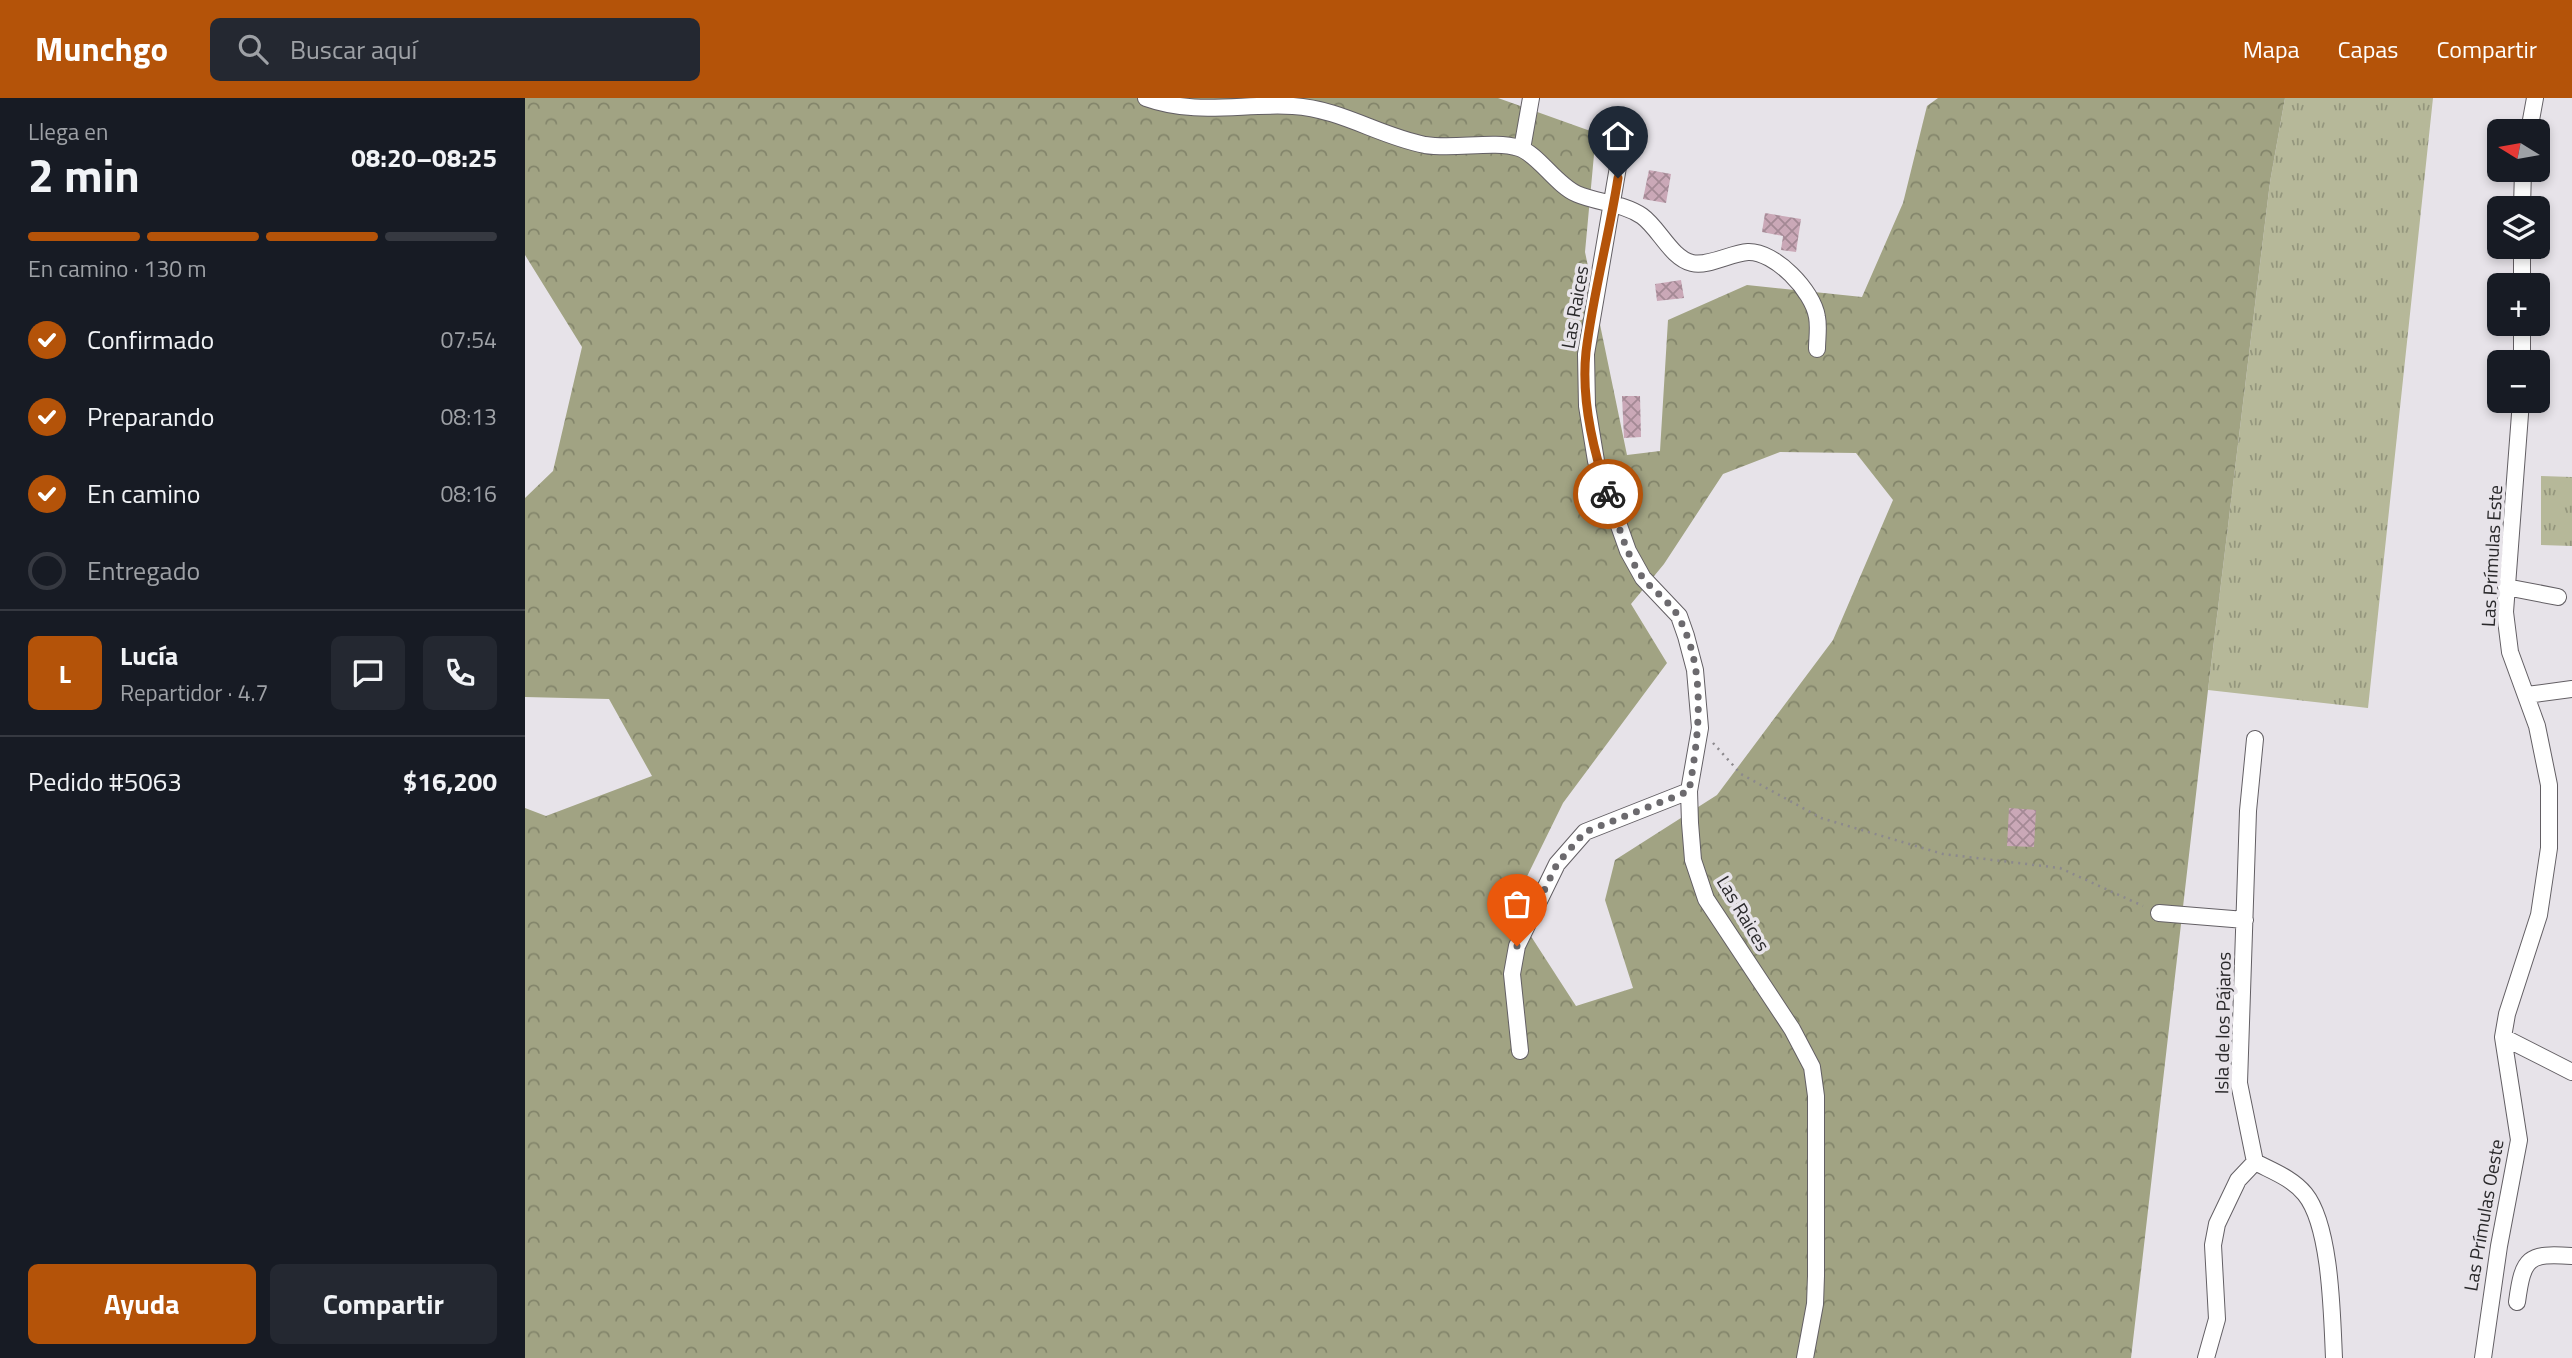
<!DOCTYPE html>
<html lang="es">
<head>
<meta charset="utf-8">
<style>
	:root { --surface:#171b24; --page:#242831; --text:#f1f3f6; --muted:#9ea1a6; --line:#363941; --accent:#b45309 }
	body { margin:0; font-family:"Titillium Web",sans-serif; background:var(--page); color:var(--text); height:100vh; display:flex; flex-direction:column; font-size:26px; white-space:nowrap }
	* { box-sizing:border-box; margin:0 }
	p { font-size:23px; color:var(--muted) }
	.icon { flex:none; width:38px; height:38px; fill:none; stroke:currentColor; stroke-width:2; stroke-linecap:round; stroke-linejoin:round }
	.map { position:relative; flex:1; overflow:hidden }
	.sheet { display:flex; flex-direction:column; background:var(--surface); width:525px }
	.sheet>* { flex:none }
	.needle { width:46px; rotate:281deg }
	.buttons { position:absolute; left:1962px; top:21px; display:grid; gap:14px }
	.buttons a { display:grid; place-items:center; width:63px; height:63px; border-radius:10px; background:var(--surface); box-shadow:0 4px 10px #0003; font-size:35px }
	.pin { position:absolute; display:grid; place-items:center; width:60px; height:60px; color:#fff; margin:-72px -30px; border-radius:50% 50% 50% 0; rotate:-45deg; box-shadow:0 0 7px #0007 }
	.pin .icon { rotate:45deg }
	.courier { position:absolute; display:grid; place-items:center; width:70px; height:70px; margin:-35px; border:5px solid #b45309; border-radius:50%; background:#fff; color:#222; box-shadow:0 2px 9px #0007 }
	.summary em { font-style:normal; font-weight:700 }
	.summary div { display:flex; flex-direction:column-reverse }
	.summary { display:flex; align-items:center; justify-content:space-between; height:119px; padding:0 28px }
	h1 { font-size:46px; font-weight:700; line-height:52px }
	.bar { display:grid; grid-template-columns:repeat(4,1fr); gap:10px 7px; align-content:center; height:84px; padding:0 28px }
	.bar i { height:9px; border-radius:5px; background:var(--line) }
	.bar .active { background:var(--accent) }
	.bar p { grid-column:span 4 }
	.line { display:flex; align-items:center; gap:18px; padding:0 28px; border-top:2px solid var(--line) }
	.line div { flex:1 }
	.round { display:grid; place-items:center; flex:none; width:74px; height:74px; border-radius:10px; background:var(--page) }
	ol { padding:0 28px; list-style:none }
	li { display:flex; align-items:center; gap:21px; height:77px }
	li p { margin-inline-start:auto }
	li .icon { padding:7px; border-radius:50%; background:var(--accent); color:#fff; stroke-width:4 }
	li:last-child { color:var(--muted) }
	li i { width:38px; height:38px; border:4px solid var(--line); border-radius:50% }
	.primary-button { display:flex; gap:14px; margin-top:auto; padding:14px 28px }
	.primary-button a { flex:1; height:80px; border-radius:10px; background:var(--accent); color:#fff; font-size:28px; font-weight:700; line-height:80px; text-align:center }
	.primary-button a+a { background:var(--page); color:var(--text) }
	header { display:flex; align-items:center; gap:42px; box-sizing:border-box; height:98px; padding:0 35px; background:var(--accent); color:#fff }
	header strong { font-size:33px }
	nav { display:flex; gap:38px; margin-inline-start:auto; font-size:24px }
	.search { width:490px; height:63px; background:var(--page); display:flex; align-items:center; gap:18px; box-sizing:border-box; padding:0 24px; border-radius:10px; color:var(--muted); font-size:26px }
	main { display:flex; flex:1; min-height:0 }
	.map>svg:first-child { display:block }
</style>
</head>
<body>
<header>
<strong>Munchgo</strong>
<div class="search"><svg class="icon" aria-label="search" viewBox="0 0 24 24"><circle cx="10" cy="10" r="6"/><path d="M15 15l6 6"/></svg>Buscar aquí</div>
<nav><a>Mapa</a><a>Capas</a><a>Compartir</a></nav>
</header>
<main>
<section class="sheet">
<div class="summary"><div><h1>2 min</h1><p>Llega en</p></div><em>08:20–08:25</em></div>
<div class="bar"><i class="active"></i><i class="active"></i><i class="active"></i><i></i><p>En camino · 130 m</p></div>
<ol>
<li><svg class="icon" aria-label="check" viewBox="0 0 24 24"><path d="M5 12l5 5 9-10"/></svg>Confirmado<p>07:54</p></li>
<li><svg class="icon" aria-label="check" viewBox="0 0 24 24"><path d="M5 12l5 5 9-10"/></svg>Preparando<p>08:13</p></li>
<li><svg class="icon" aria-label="check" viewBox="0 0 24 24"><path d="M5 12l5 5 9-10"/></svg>En camino<p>08:16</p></li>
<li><i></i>Entregado</li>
</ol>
<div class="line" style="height:126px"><b class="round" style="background:var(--accent);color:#fff">L</b><div><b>Lucía</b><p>Repartidor · 4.7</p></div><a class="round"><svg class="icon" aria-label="chat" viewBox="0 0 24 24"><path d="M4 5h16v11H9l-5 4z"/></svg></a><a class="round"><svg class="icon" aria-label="phone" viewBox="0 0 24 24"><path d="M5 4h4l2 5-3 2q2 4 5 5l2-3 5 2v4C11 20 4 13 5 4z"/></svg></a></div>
<div class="line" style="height:91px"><div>Pedido #5063</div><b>$16,200</b></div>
<div class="primary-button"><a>Ayuda</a><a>Compartir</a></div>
</section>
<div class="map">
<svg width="2047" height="1260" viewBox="0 0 2047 1260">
	<defs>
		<pattern id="grass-tufts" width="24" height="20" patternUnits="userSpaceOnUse" patternTransform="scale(1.75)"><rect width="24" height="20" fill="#b6b899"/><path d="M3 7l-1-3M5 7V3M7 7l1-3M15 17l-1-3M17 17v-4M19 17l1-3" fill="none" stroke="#94967d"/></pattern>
		<pattern id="forest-crowns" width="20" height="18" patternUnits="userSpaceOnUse" patternTransform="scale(1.75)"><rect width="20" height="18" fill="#a1a383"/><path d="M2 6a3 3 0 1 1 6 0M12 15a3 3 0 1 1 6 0" fill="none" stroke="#83856b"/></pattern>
		<pattern id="building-cross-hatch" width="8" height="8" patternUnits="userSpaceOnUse" patternTransform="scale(1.75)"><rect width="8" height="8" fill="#caa8b7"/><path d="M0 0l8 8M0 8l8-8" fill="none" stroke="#a48995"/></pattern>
	</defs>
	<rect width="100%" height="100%" fill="#e7e3e9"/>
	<path fill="url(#grass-tufts)" d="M1760,0H1908L1843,610L1683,592L1745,84Z
		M2016,378L2047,379V448L2016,447Z"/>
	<path fill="url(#forest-crowns)" fill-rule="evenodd" d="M0,0H973L1071,35L1060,154L1102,357L1135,353L1143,222L1222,187L1337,199L1378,105L1402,8L1413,0H1760L1745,84L1683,592L1606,1260H0V710L21,718L127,678L84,601L0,599V400L28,373L57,249L0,157ZM1255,354L1331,355L1368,402L1308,542L1192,697L1090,762L1080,802L1108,890L1051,908L987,809L1038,705L1142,565L1106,506L1139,466L1198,376Z"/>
	<path fill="url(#building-cross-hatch)" d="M1124,72L1146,76L1141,105L1118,101Z
		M1240,115L1276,121L1271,154L1256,152L1258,138L1237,134Z
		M1156,182L1159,200L1132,203L1130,186Z
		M1097,298H1115L1116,339L1099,340Z
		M1484,710L1511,712L1509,749L1482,748Z"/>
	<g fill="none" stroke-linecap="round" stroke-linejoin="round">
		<defs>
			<path id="minor" d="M621,0C671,18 717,5 768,8C816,11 854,38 900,47C930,52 968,42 994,50C1013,56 1031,87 1052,96C1073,105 1098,105 1117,118C1134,130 1146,160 1167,165C1183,169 1206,155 1223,154C1250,153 1288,193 1292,219C1294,229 1292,241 1292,251
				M1100,28L1061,256L1062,308L1071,363L1103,453L1118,480L1154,518L1161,538L1170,572L1175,630L1164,693L1165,725L1168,762L1181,801L1267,931L1287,969L1291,998V1178L1290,1206L1280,1260
				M2004,33L2010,0
				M997,51L1006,0
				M1997,110L1998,72
				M1997,187V149
				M1997,264V226
				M1981,489L2033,499
				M2002,597L2047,591
				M1730,641L1723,713L1714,985L1730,1064C1747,1073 1767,1080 1780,1096C1806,1128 1807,1218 1809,1260
				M1634,815L1720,822
				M1978,939L2047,974
				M995,953L987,876L992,848L1032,766L1060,734L1164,693
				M1992,1204C1998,1159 2003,1155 2047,1158
				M1681,1260L1692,1221L1688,1147L1692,1126L1713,1082L1730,1064
				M1958,1260L1974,1148L1994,1042L1978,939L1982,916L2014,817L2024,750V687L2012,628L1985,554L1980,514L1996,303"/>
		</defs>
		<use href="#minor" stroke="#635f64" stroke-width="18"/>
		<path stroke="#8c898d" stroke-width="2.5" stroke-dasharray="2 5" stroke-linecap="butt" d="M1188,645L1216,676L1296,720L1418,756L1535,770L1618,808"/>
		<use href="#minor" stroke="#fff" stroke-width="16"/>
	</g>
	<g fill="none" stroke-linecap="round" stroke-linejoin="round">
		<path stroke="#6c6a6e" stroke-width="7" stroke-dasharray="0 12.6" d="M992,848L1032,766L1060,734L1164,693C1174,637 1182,572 1154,520C1146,504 1129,494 1118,480C1100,456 1093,424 1083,396"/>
		<path stroke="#b45309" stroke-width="9" d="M1083,396C1068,352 1056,301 1061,254C1068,196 1084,138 1093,80"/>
	</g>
	<g text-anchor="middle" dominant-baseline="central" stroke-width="7" stroke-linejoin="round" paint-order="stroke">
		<g font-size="19" fill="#2a292b" stroke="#e7e3e9">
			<text transform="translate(1049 209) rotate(-80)">Las Raices</text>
			<text transform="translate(1966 458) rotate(-87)">Las Prímulas Este</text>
			<text transform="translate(1219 815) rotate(59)">Las Raices</text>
			<text transform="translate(1697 925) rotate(-89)">Isla de los Pájaros</text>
			<text transform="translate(1958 1117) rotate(-80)">Las Prímulas Oeste</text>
		</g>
	</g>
</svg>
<div class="buttons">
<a><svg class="needle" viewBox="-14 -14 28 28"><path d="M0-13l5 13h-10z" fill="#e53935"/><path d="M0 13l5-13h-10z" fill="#9ea1a6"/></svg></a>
<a><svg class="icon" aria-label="layers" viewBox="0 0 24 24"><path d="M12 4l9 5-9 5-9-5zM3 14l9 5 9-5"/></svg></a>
<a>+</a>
<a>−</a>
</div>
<div class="pin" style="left:992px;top:848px;background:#ea580c"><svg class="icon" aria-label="bag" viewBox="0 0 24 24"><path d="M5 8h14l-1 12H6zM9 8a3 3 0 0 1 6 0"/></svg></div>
<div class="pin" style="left:1093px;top:80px;background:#1f2937"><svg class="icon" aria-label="home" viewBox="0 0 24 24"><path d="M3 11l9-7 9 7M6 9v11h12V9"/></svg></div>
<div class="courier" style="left:1083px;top:396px"><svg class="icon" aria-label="bike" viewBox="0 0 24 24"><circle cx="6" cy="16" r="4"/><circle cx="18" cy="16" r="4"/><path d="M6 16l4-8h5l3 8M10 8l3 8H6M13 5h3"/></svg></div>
</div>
</main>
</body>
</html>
